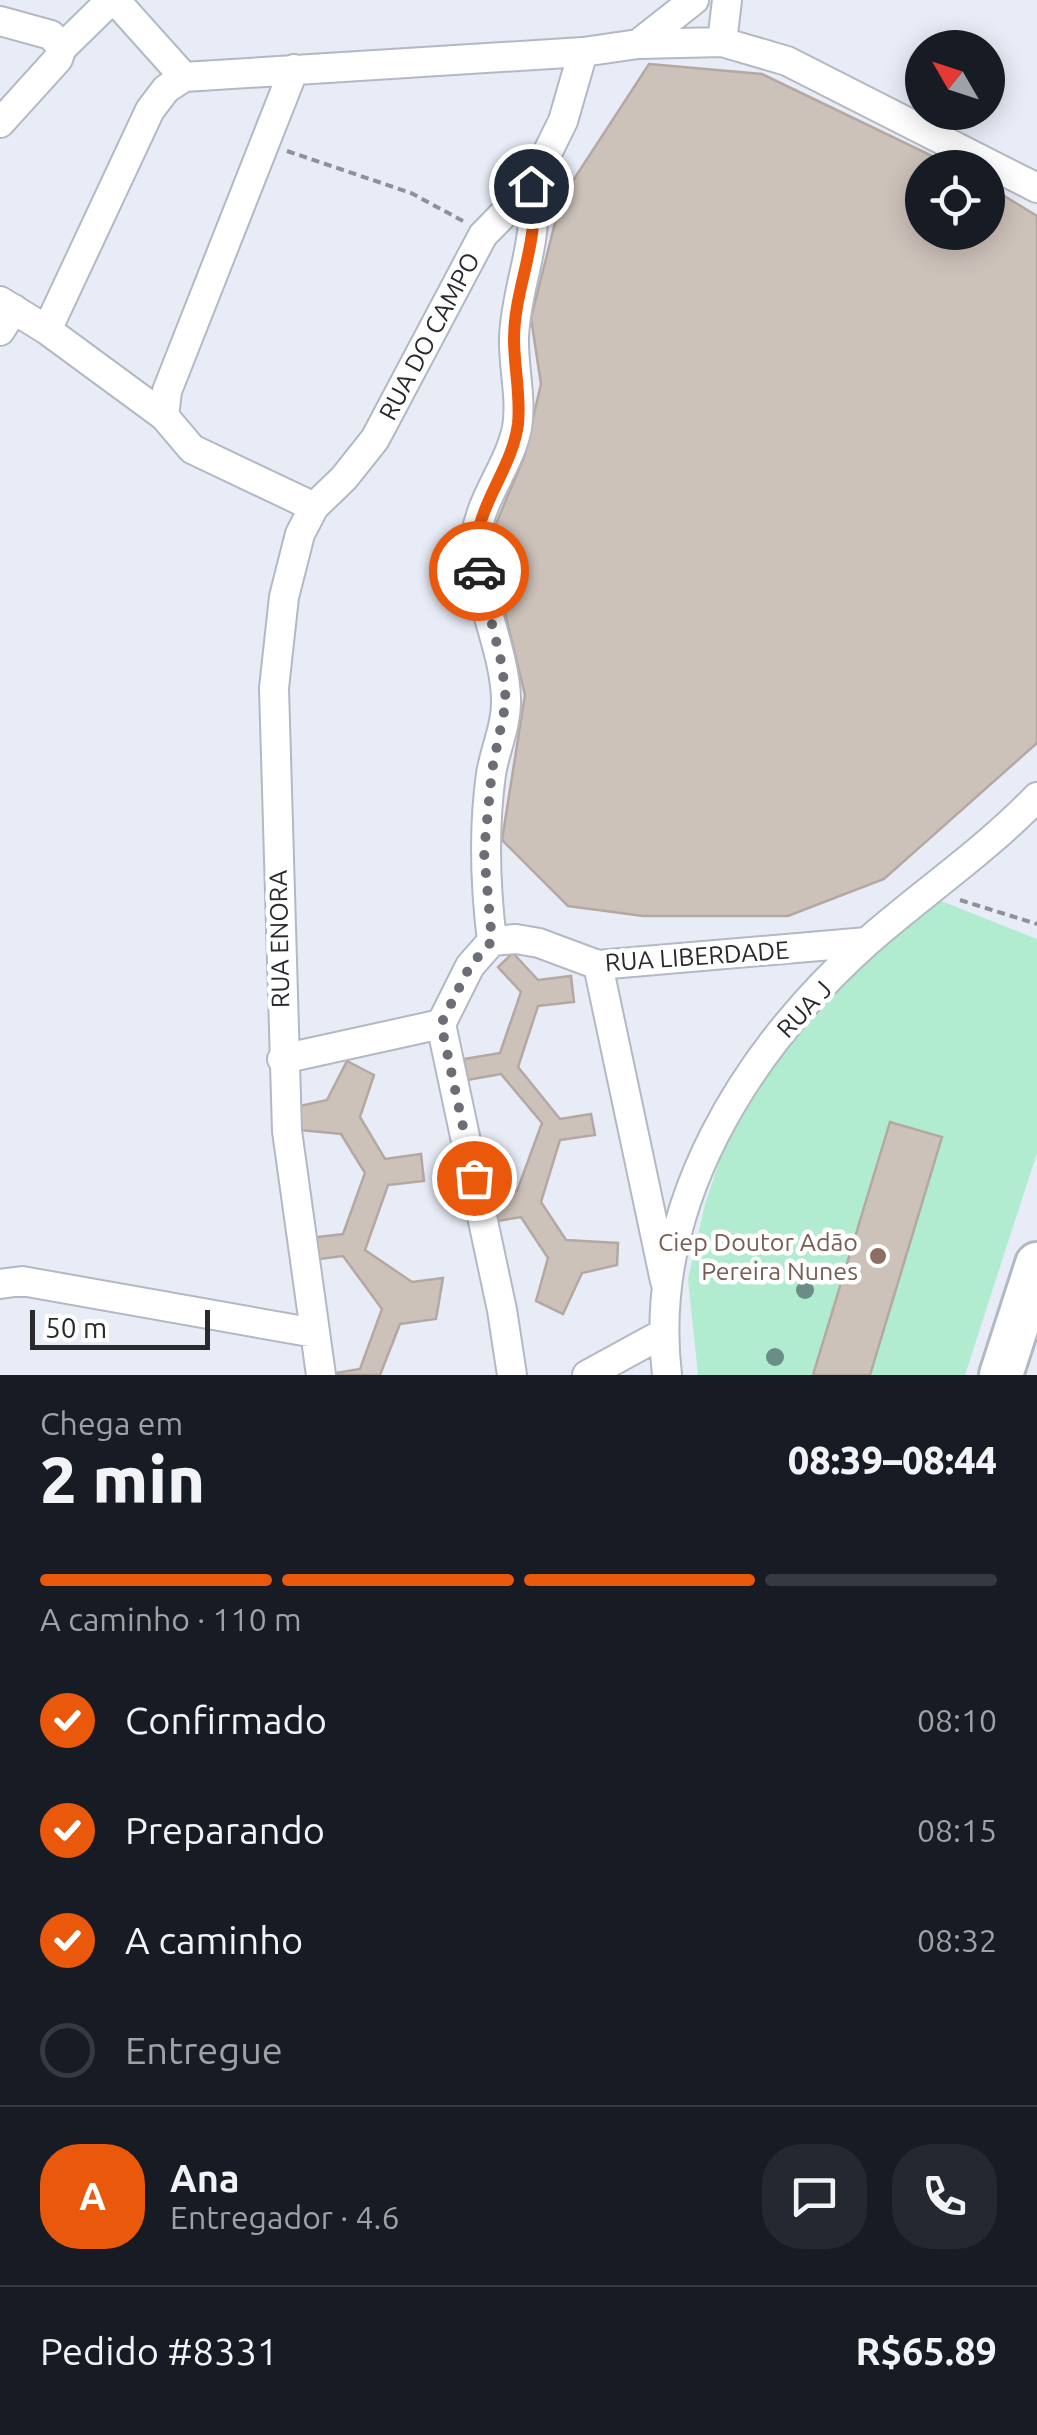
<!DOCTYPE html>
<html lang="pt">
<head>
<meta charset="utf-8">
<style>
	:root { --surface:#171b24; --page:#242831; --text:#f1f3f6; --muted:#9ea1a6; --line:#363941; --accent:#ea580c }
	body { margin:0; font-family:Ubuntu,sans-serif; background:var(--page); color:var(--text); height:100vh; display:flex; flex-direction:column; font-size:38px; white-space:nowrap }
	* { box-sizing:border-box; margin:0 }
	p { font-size:32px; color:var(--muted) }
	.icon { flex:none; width:55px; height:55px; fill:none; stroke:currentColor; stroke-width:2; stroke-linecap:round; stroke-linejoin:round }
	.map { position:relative; height:1375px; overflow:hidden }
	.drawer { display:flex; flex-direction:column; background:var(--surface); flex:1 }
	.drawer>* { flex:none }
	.needle { width:65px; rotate:309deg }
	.fabs { position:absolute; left:905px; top:30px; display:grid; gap:20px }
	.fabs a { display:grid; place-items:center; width:100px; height:100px; border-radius:50%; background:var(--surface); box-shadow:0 5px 25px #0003; font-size:50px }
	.scale { position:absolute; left:30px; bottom:25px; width:180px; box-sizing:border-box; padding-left:10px; border:5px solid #282a2e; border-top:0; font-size:28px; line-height:35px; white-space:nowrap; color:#282a2e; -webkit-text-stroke:8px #fff; paint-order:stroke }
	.pin { position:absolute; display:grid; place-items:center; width:85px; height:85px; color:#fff; margin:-42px; border:5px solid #fff; border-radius:50%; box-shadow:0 2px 10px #0007 }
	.courier { position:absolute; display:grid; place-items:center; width:100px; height:100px; margin:-50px; border:8px solid #ea580c; border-radius:50%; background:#fff; color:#222; box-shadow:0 2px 12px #0007 }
	.overview em { font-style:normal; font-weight:800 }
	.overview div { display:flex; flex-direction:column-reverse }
	.overview { display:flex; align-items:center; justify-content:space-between; height:170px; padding:0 40px }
	h1 { font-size:65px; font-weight:800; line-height:75px }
	.bar { display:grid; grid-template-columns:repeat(4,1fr); gap:15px 10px; align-content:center; height:120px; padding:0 40px }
	.bar i { height:12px; border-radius:8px; background:var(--line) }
	.bar .selected { background:var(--accent) }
	.bar p { grid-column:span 4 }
	.line { display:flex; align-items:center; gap:25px; padding:0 40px; border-top:2px solid var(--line) }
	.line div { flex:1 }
	.round { display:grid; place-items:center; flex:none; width:105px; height:105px; border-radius:40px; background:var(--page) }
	ol { padding:0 40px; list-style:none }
	li { display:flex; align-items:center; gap:30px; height:110px }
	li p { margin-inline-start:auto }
	li .icon { padding:10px; border-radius:50%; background:var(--accent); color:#fff; stroke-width:4 }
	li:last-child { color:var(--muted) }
	li i { width:55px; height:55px; border:5px solid var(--line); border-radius:50% }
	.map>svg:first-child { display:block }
</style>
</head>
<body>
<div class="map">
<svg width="1037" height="1375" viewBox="0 0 1037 1375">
	<rect width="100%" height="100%" fill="#e8ecf7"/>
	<path fill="#b1ecd1" d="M936,899L1037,939V1153L965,1375H698L688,1279L705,1204L733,1121L758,1081L861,966Z"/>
	<path fill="#cdc2ba" stroke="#b4a9a2" stroke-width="2.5" d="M649,64L762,74L957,168H922V232H988V186L1037,216V743L884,879L788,916H643L568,906L502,840L525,695L488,543L524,457L541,384L531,318L561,199Z
		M513,953L538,980L571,976L574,1002L538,1006L518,1067L560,1119L591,1114L595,1135L560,1140L541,1202L566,1240L618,1243L617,1265L582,1273L563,1314L536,1301L548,1258L521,1217L486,1223L481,1197L517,1191L542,1123L501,1074L467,1080L464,1059L500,1053L521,992L498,967Z
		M347,1061L374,1075L360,1117L385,1159L421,1154L424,1181L388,1185L365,1250L412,1282L443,1278L436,1319L400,1324L380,1375H324L360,1369L382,1309L343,1256L311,1260L309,1238L343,1234L365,1173L341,1134L289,1129L291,1108L327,1100Z
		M890,1122L942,1137L870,1375H813Z"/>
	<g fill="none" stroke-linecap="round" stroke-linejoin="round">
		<defs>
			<path id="minor" d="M115,0L184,77
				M0,21L51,35L62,48L58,59L0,123
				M722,42L727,0
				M638,44L694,0
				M62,48L111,0
				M0,301L47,330L164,416L192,449L314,507
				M47,330L150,110L166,89L184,77L583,52L638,44L722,42L787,61L1037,188
				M0,331L14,309
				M164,416L167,391L294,69
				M492,941C485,884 483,831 491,774C495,749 507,725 506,699C505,647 470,582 476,535C482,496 509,466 517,428C522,398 513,367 514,337C516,285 541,238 531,186
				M598,965L665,1281
				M441,1024L502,1310L512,1375
				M282,1059L441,1024L470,966L492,941L516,939L539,943L598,965L867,942
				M0,1284L22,1281L315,1333
				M321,1375L287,1131L274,688L284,597L300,534L314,507L344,478L375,439L483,235L531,186L563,121L583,52
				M587,1375L662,1334
				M667,1375C647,1206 746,1050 868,941C924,892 985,851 1037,797"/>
			<path id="highway" d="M1001,1375L1037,1264"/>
		</defs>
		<use href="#minor" stroke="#b3b8c3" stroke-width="32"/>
		<use href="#highway" stroke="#b3b8c3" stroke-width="48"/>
		<path stroke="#8e9199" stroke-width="4" stroke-dasharray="8 5" stroke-linecap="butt" d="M287,151L411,193L463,221
			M960,900L1037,924"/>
		<use href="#minor" stroke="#fff" stroke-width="28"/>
		<use href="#highway" stroke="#fff" stroke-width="42"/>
	</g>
	<g fill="#6a8d87">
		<circle cx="805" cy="1290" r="9"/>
		<circle cx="775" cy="1357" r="9"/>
	</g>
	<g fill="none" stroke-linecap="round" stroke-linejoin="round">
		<path stroke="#6b6e74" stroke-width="10" stroke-dasharray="0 18" d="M474,1178L441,1024L470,966L492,941L484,852L492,770L506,702L502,665L479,571"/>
		<path stroke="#ea580c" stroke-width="12" d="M479,571C465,515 511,477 518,424C521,396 514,367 514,339C514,286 542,239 531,186"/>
	</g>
	<circle fill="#8d6e63" stroke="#fff" stroke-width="4" cx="878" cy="1256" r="10"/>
	<g text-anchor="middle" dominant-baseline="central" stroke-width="9" stroke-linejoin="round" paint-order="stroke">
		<g font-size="25" fill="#282a2e" stroke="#fff">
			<text transform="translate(429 336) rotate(-62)">RUA DO CAMPO</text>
			<text transform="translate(279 939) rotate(-91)">RUA ENORA</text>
			<text transform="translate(697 956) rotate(-4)">RUA LIBERDADE</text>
			<text transform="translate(804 1009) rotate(-47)">RUA J</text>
		</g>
		<g font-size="25" fill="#785e54" stroke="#fff" text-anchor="end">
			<text x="858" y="1242">Ciep Doutor Adão<tspan x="858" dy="29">Pereira Nunes</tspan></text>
		</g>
	</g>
</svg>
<div class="fabs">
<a><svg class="needle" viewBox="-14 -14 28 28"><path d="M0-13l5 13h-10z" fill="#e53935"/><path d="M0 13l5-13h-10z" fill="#9ea1a6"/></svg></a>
<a><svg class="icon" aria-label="locate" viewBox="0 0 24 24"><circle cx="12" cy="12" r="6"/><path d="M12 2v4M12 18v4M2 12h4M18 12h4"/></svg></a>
</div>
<div class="scale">50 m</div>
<div class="pin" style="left:474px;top:1178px;background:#ea580c"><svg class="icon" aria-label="bag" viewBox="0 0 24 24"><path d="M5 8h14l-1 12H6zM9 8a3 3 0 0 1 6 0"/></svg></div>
<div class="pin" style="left:531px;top:186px;background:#1f2937"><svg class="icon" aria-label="home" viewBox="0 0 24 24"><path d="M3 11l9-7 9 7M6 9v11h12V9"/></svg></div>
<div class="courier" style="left:479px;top:571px"><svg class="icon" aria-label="car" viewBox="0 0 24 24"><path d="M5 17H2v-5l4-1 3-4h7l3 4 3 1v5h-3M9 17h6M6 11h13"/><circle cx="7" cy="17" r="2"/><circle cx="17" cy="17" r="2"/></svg></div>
</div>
<section class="drawer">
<div class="overview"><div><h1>2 min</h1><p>Chega em</p></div><em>08:39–08:44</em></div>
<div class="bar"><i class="selected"></i><i class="selected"></i><i class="selected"></i><i></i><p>A caminho · 110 m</p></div>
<ol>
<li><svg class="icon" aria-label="check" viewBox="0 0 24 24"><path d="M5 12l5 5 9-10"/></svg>Confirmado<p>08:10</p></li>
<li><svg class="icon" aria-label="check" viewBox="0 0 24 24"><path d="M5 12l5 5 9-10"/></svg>Preparando<p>08:15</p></li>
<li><svg class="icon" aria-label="check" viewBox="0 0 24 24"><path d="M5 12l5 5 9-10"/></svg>A caminho<p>08:32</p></li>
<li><i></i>Entregue</li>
</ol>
<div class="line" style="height:180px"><b class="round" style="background:var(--accent);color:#fff">A</b><div><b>Ana</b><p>Entregador · 4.6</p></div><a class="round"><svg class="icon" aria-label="chat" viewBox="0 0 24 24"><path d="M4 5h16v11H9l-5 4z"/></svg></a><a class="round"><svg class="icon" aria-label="phone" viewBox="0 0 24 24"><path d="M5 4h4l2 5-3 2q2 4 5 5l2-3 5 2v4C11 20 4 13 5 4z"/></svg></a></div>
<div class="line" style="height:130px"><div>Pedido #8331</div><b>R$65.89</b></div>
</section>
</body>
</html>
